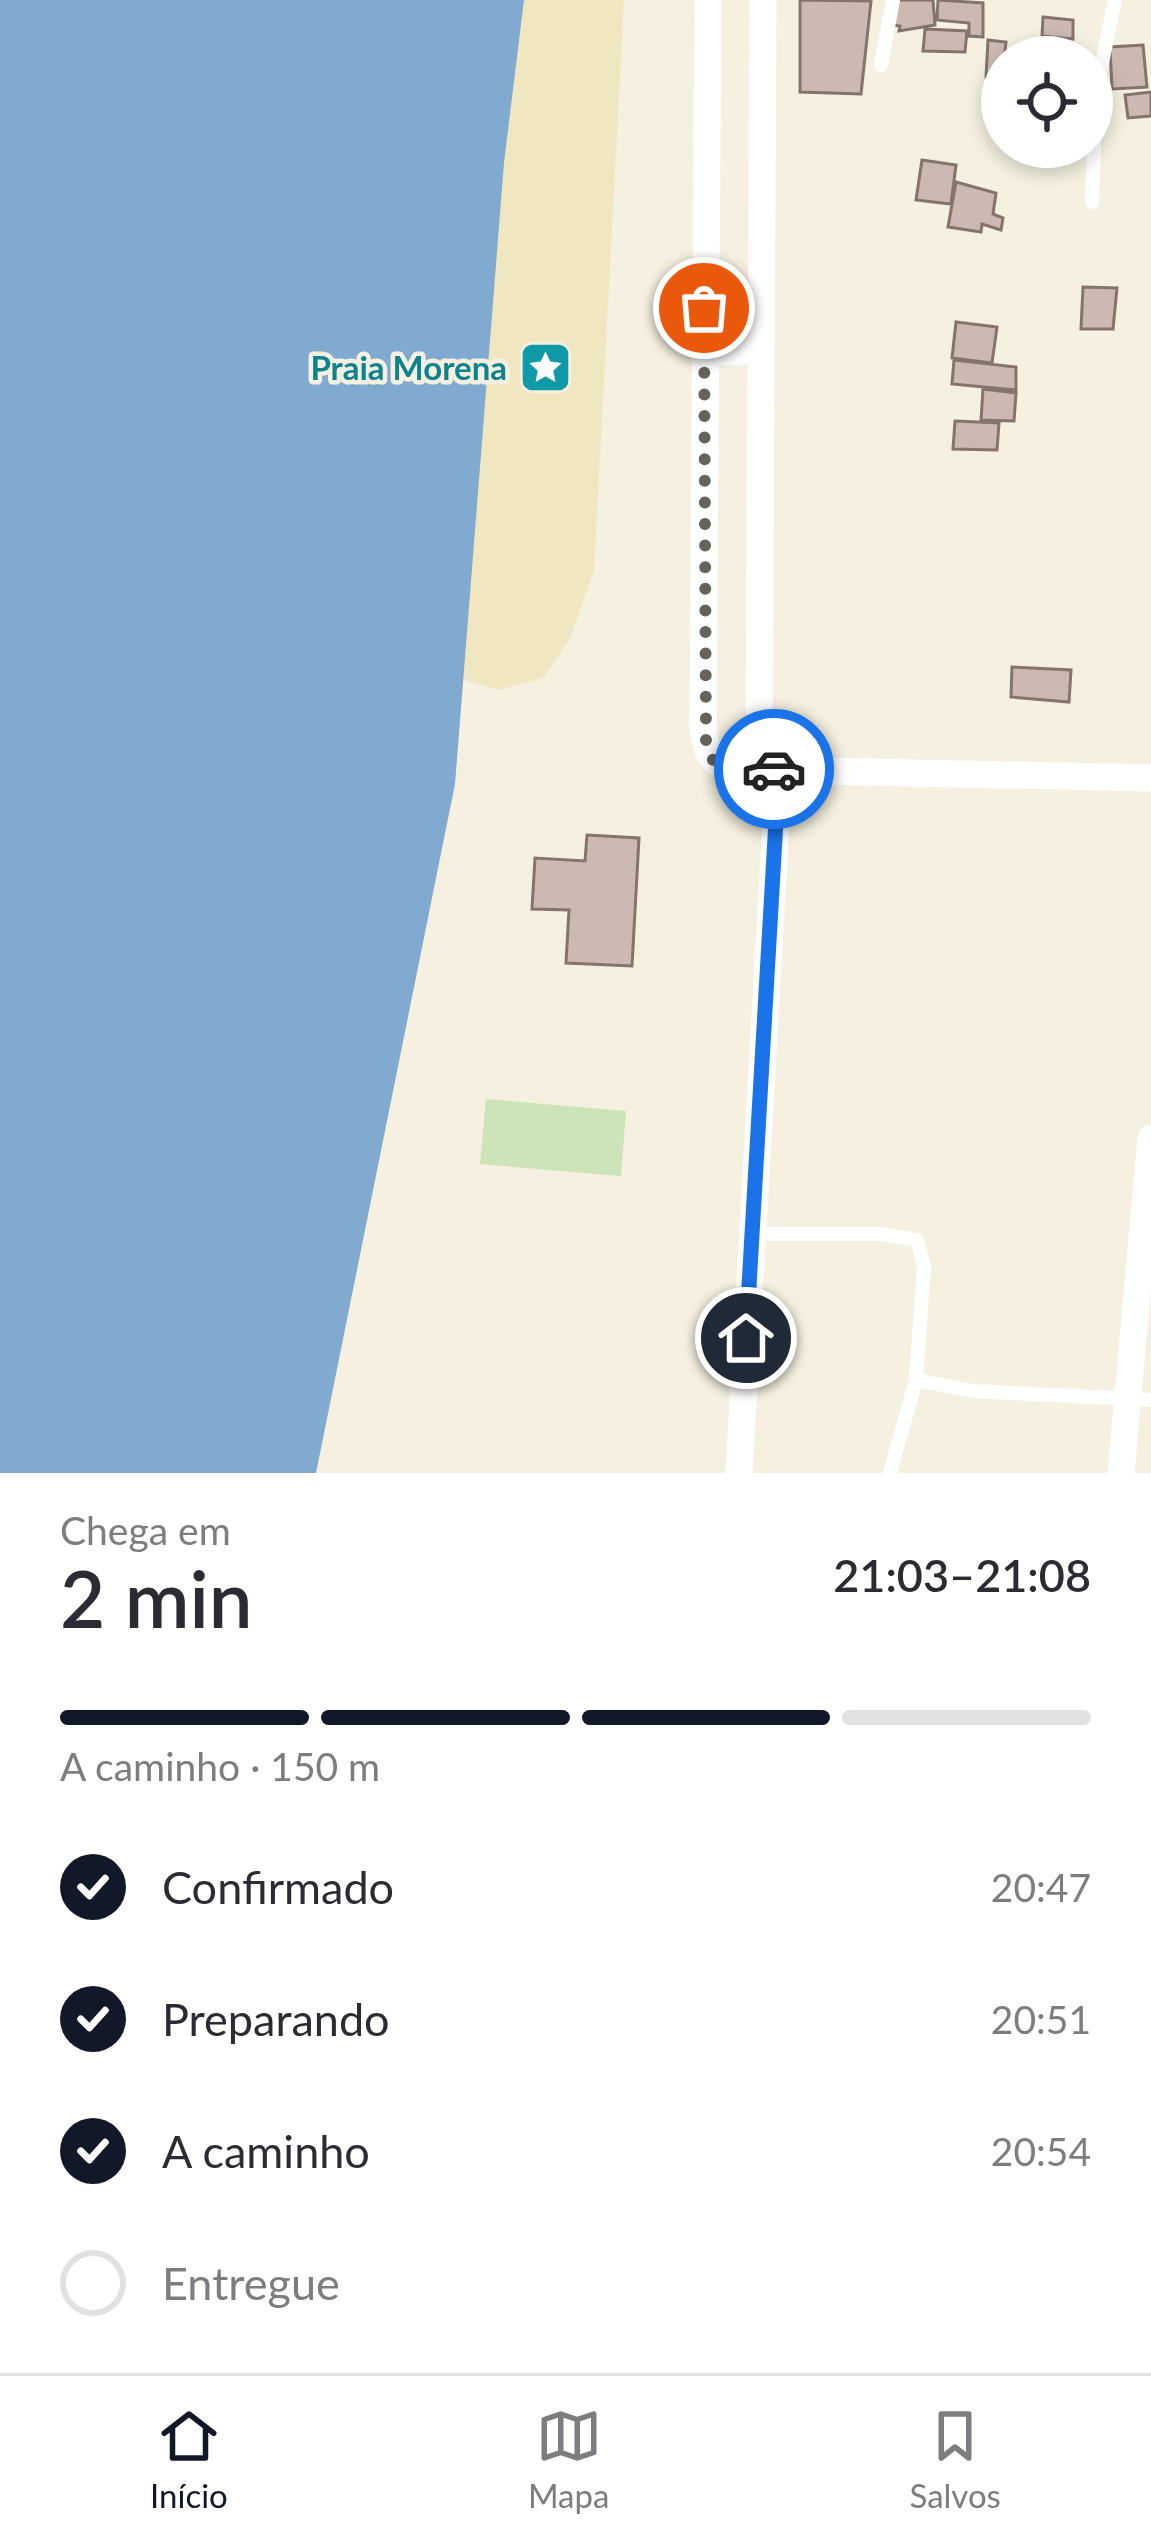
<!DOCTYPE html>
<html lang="pt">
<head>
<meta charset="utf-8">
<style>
	:root { --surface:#fff; --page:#f2f2f3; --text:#2b2b33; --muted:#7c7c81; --line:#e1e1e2; --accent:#111827 }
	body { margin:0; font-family:Lato,sans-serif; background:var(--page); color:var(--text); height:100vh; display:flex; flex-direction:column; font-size:45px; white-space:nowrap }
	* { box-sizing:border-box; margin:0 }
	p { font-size:39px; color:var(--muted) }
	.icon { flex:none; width:66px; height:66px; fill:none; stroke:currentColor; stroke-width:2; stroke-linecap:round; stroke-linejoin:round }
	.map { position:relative; height:1473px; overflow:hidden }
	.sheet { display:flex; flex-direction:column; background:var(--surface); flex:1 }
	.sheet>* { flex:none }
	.tools { position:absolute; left:981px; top:36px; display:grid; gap:24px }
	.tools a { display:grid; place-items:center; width:132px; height:132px; border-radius:50%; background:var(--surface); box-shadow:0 6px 18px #0003; font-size:60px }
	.pin { position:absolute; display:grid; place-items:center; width:102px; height:102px; color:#fff; margin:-51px; border:6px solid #fff; border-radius:50%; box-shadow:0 3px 12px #0007 }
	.courier { position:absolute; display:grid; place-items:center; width:120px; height:120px; margin:-60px; border:9px solid #1a73e8; border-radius:50%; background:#fff; color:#222; box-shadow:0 3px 15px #0007 }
	.head em { font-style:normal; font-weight:600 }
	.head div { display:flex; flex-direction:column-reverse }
	.head { display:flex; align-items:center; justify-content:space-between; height:204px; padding:0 60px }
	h1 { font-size:78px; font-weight:600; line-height:90px }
	.bar { display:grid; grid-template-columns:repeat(4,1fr); gap:18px 12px; align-content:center; height:144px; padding:0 60px }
	.bar i { height:15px; border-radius:9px; background:var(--line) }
	.bar .on { background:var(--accent) }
	.bar p { grid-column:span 4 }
	ol { padding:0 60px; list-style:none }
	li { display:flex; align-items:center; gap:36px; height:132px }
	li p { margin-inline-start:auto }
	li .icon { padding:12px; border-radius:50%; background:var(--accent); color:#fff; stroke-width:4 }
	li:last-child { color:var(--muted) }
	li i { width:66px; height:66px; border:6px solid var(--line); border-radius:50% }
	.tab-bar { display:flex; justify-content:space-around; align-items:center; height:168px; border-top:3px solid var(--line); background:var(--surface); font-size:33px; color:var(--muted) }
	.tab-bar a { display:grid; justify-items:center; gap:6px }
	.tab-bar .on { color:var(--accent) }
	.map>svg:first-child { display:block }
</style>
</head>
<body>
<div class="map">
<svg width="1151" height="1473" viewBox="0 0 1151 1473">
	<rect width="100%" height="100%" fill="#f5f0df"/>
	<path fill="#cde3b8" d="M486,1099L626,1111L621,1176L480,1164Z"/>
	<path fill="#f0e7c1" d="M524,0H624L594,570L571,636L543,678L498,690L461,679L504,163Z"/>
	<path fill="#80aacf" d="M0,0H524L504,163L455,784L316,1473H0Z"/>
	<path fill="#ccbab2" stroke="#84746c" stroke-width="3" d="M800,0L871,1L861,94L800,92Z
		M897,0H933L935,25L899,31L900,26L892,25Z
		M938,0L983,3V37L969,36V23L937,20Z
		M1043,17L1073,20V39L1042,36Z
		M925,29L967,31L965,52L923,51Z
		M988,40L1006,42L1002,78L986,77Z
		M1143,45L1147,87L1112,89L1110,47Z
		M1151,92V116L1128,118L1125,95Z
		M922,160L956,165L951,204L916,200Z
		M956,182L996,193L993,214L1003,218L1001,230L982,224L981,232L948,227Z
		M1083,287L1117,288L1113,329H1081Z
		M956,322L997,327L992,363L952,358Z
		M954,360L1016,367V390L952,384Z
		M983,389L1016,393L1014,421L981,420Z
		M955,421L999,423L997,450L953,449Z
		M1012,667L1071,670L1069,702L1011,697Z
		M587,835L639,838L632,966L566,963L569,910L532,909L535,858L585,861Z"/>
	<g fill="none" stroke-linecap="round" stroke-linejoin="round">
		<path stroke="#fff" stroke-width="14" d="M881,65L893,0
			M1092,202L1096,92L1115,0
			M752,1234H881L917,1240L924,1266L916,1380L973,1391L1151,1400
			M890,1473L916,1380"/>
		<path stroke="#fff" stroke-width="27" d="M708,0L703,727C706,749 708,762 732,769L1151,778
			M763,0L759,735L779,769
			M704,352L760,351
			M739,1473L779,769
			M1121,1473L1151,1138"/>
	</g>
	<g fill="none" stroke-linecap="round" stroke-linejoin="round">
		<path stroke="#66635a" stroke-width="12" stroke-dasharray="0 21.6" d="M704,308L706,748L716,765L774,769"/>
		<path stroke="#1a73e8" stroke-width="15" d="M746,1338L779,769H774"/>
	</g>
	<defs>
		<symbol id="sight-square" viewBox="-11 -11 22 22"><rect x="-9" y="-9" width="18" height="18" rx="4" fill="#0f9aa8" stroke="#f5f0df"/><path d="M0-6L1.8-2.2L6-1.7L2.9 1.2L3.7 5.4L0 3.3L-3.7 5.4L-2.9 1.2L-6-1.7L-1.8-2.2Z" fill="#fff"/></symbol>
	</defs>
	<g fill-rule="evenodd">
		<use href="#sight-square" x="516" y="338" width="59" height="59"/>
	</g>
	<g text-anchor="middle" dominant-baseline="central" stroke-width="9" stroke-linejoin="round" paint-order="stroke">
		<g font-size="33" font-weight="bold" fill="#0d838f" stroke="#f5f0df" text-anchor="end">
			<text x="507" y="367">Praia Morena</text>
		</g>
	</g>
</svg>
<div class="tools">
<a><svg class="icon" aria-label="locate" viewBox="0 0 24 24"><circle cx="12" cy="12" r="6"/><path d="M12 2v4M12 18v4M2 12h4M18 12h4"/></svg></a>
</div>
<div class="pin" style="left:704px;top:308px;background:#ea580c"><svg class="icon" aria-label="bag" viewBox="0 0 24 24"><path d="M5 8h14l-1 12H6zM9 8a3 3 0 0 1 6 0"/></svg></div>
<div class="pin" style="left:746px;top:1338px;background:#1f2937"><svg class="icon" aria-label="home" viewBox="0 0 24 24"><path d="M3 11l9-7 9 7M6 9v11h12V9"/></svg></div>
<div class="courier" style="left:774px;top:769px"><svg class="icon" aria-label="car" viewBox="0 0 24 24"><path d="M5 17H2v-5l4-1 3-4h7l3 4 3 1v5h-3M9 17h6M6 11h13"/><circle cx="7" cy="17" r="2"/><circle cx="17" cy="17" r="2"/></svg></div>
</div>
<section class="sheet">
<div class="head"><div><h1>2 min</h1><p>Chega em</p></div><em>21:03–21:08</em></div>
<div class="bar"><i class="on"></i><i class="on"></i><i class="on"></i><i></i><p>A caminho · 150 m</p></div>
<ol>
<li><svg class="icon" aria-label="check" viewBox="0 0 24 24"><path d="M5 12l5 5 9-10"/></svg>Confirmado<p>20:47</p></li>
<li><svg class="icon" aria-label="check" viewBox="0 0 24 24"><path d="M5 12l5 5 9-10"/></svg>Preparando<p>20:51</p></li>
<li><svg class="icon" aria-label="check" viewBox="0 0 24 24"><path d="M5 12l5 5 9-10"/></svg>A caminho<p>20:54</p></li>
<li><i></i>Entregue</li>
</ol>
</section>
<nav class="tab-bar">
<a class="on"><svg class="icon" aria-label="home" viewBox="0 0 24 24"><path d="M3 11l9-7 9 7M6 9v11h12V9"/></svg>Início</a>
<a><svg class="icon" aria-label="map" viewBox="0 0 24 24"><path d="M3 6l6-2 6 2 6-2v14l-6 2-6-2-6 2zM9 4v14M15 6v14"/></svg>Mapa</a>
<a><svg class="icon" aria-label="saved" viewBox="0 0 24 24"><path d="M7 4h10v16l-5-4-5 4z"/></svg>Salvos</a>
</nav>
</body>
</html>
